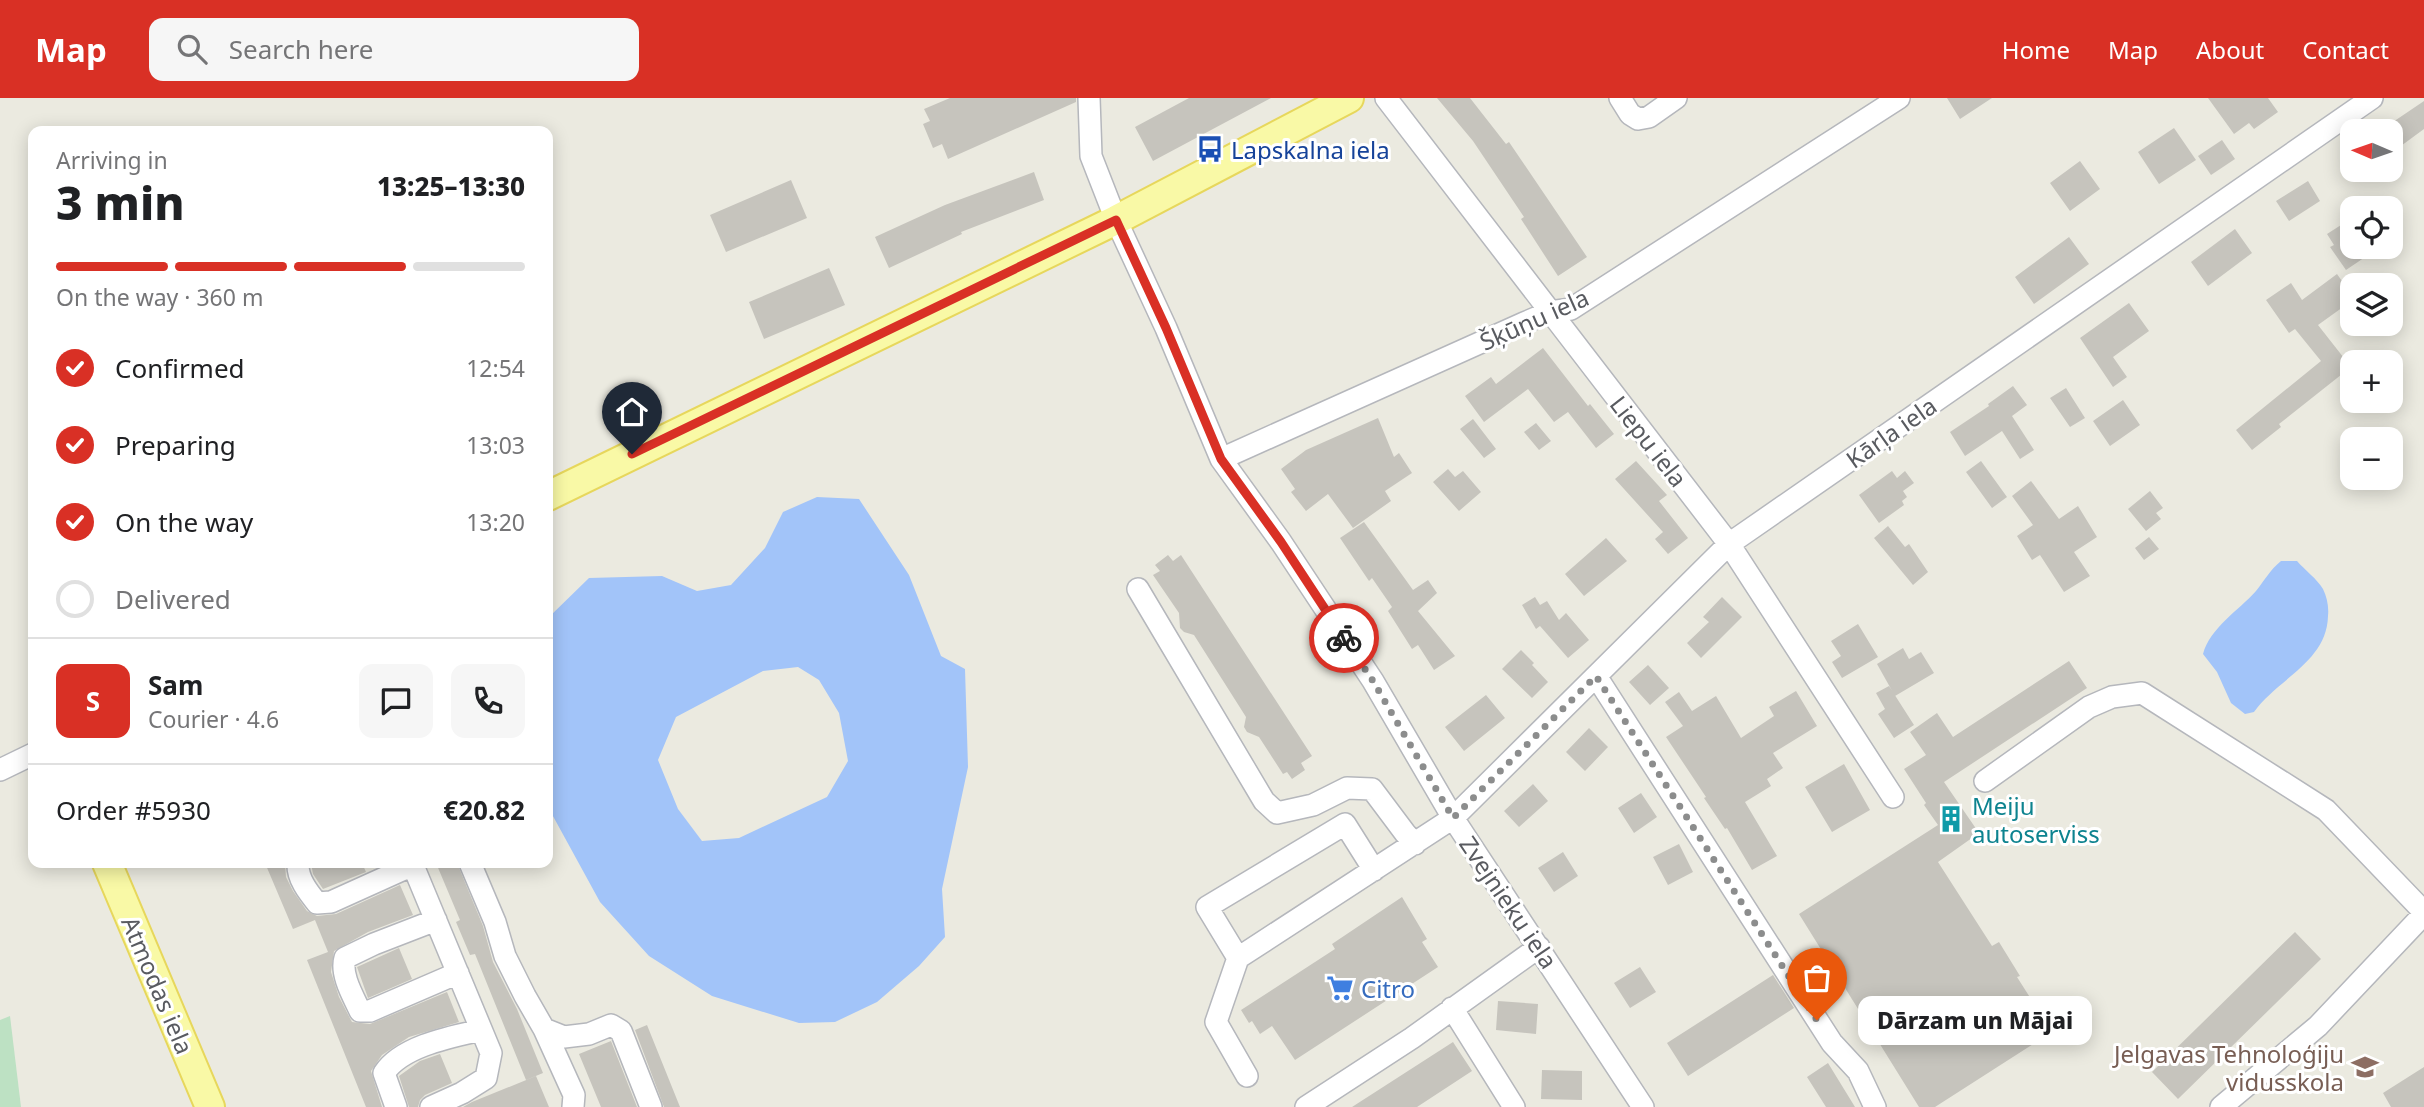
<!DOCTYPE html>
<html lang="en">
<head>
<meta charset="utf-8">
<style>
	:root { --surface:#fff; --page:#f6f6f6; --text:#202124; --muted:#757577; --line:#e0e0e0; --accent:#d93025 }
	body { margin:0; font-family:"Noto Sans",sans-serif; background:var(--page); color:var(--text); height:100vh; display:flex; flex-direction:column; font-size:26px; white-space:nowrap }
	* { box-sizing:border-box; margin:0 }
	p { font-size:23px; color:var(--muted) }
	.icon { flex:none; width:38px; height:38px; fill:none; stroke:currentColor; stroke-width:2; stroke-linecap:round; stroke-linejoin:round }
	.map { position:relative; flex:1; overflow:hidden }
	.side { position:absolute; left:28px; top:28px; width:525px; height:742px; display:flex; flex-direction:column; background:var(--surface); border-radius:14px; box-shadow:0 4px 18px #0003 }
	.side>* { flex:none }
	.needle { width:46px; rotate:272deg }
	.tools { position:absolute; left:2340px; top:21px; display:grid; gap:14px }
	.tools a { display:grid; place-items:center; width:63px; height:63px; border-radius:14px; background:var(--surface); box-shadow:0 4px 18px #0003; font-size:35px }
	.pin { position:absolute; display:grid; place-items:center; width:60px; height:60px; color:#fff; margin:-72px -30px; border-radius:50% 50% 50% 0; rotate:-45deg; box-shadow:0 0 7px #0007 }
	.pin .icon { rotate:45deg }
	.courier { position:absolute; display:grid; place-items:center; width:70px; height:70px; margin:-35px; border:5px solid #d93025; border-radius:50%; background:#fff; color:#222; box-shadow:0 2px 9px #0007 }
	.bubble { position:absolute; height:49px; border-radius:14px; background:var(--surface); box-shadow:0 4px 18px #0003; font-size:23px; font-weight:800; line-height:49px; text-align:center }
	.overview em { font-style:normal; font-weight:800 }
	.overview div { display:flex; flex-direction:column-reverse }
	.overview { display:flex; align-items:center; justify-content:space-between; height:119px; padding:0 28px }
	h1 { font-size:46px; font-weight:800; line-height:52px }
	.bar { display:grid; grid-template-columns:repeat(4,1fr); gap:10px 7px; align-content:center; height:84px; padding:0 28px }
	.bar i { height:9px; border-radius:5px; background:var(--line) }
	.bar .current { background:var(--accent) }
	.bar p { grid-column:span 4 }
	.line { display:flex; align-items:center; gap:18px; padding:0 28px; border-top:2px solid var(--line) }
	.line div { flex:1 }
	.round { display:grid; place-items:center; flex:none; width:74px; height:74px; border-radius:14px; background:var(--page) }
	ol { padding:0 28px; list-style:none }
	li { display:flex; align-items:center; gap:21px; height:77px }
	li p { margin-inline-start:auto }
	li .icon { padding:7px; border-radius:50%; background:var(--accent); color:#fff; stroke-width:4 }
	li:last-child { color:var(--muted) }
	li i { width:38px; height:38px; border:4px solid var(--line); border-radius:50% }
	header { display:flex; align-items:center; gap:42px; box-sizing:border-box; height:98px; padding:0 35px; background:var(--accent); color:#fff }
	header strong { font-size:33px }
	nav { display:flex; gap:38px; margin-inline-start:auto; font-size:24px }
	.search { width:490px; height:63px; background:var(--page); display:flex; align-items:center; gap:18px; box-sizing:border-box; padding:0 24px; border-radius:14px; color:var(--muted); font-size:26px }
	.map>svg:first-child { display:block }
</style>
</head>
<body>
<header>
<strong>Map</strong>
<div class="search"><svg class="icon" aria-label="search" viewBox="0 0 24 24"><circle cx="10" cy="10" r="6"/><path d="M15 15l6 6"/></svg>Search here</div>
<nav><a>Home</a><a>Map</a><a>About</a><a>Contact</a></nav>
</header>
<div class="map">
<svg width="2424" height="1009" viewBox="0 0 2424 1009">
	<rect width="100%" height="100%" fill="#ebeae0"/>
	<path fill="#bde1c3" d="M10,918L21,1009H0V922Z"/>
	<path fill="#a2c4f9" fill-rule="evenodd" d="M817,399L859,401L909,477L941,558L965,571L968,669L942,791L945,839L919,868L877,904L835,924L799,925L712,898L649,858L600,804L548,709V520L589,480L662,478L697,493L731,487L765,450L783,414ZM798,569L819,582L839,615L848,663L827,699L739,740L702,743L678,711L658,662L676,619L763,573Z
		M2281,463H2297C2305,472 2317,481 2323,491C2327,499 2329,509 2328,518C2327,564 2277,581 2254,614L2245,616L2231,605L2217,574L2203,556C2210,530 2238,513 2256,493C2265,482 2269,473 2281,463Z"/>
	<path fill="#c6c4bd" d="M950,0H1076V4L948,61L942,46L933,50L923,26L930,23L924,11Z
		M1189,0H1271L1153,63L1135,29Z
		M1437,0H1470L1506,46L1509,44L1587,159L1558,178L1521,121L1524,119L1473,43Z
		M1947,0H1992L1960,21Z
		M2208,0H2268L2278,14L2254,31L2249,25L2234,36Z
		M2424,3V31L2390,56V26Z
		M2174,30L2196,62L2159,86L2138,54Z
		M2222,42L2235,61L2211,77L2198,58Z
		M2080,63L2100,91L2070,113L2050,85Z
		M1034,74L1044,102L961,134L962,136L889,170L875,139L945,107Z
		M791,82L807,120L726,154L710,117Z
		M2308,83L2320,103L2289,123L2276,103Z
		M2352,120V149H2380L2346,172L2330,149L2334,147L2327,136Z
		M2235,131L2252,155L2208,188L2191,164Z
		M2069,139L2089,166L2034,206L2015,179Z
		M829,170L845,207L764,241L749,204Z
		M2337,176L2349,193L2344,196L2350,204L2318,227L2351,269L2279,326L2281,329L2252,352L2236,332L2321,263L2295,231L2289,235L2266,202L2291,185L2302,202Z
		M2129,205L2149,233L2113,259L2127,279L2113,289L2080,240Z
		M1543,250L1588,308L1590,306L1614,336L1596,350L1568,314L1554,324L1528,291L1484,324L1465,298L1491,279L1496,286Z
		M2013,288L2027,307L2012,318L2034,352L2020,361L2002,333L1965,358L1950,334L1989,308L1988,306Z
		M2066,290L2085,320L2070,329L2050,300Z
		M2123,302L2140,327L2110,348L2093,323Z
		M1378,320L1394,359L1399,355L1412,375L1385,393L1391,403L1353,430L1328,396L1306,413L1291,394L1295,391L1281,371L1306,352Z
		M1473,321L1496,351L1484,360L1460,331Z
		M1536,325L1551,343L1539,352L1524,334Z
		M1636,363L1667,397L1659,403L1688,440L1668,456L1655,441L1663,434L1615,381Z
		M1981,363L2007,399L1992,410L1966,374Z
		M1448,371L1455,379L1463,373L1481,394L1459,413L1433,384Z
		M1892,373L1897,380L1905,373L1914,385L1903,393L1907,399L1902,403L1904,407L1879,425L1859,397Z
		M2031,383L2059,421L2078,408L2097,439L2074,454L2090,478L2064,494L2040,457L2032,462L2017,438L2033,427L2012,398Z
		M2150,393L2163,410L2156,415L2161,421L2146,433L2128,411Z
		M1364,424L1413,492L1428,482L1437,495L1418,513L1455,558L1434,572L1418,547L1412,551L1388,513L1392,509L1372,480L1369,483L1340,440Z
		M1888,428L1905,449L1909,446L1928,474L1913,487L1874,440Z
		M2149,439L2159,451L2144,462L2135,450Z
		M1606,440L1627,463L1584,498L1565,476Z
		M1168,457L1173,463L1181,457L1312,658L1301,665L1305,672L1292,681L1287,674L1283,676L1259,639L1247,634L1244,629L1246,619L1194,537L1184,534L1180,530L1179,515L1153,477L1160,473L1155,467Z
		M1535,499L1540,507L1547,503L1559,522L1566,515L1589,542L1568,560L1540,528L1536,531L1522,507Z
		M1722,499L1742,519L1701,560L1687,545L1709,524L1703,519Z
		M1858,526L1878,559L1842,580L1832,564L1841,558L1831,543Z
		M1903,550L1909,561L1921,554L1934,575L1895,598L1877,566Z
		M1521,552L1534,565L1532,567L1548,584L1532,600L1502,571Z
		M2069,563L2087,590L1944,684L1979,735L1938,764L1992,848L1999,844L2020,878L2017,879L2052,934L1935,1009H1919L1799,816L1938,727L1924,707L1926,705L1904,671L1926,657L1910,634L1937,615L1953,639Z
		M1648,567L1669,590L1650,607L1629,584Z
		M1889,588L1914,627L1894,640L1878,616L1885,611L1876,595Z
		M1796,593L1817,628L1773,655L1783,670L1767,681L1771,688L1745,704L1777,758L1752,772L1727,730L1725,731L1704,700L1706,699L1666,639L1683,628L1665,604L1679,594L1692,613L1716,598L1741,640L1774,618L1769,609Z
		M1486,597L1505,620L1464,653L1445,629Z
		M1589,630L1608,649L1585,673L1566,654Z
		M1844,666L1870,712L1832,734L1805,689Z
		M1533,686L1548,703L1519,729L1504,713Z
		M1641,695L1657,719L1634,735L1618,710Z
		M1679,746L1693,774L1668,787L1653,759Z
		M1563,754L1578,778L1554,794L1538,770Z
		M265,765H285L286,779L293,793L307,813L317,818L336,816L400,787L413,817L368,834L334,853L331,874L339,899L352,924L370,926L447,894L459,924L409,939L382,957L371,973L382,1009H366L307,862L328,854L315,822L293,831Z
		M311,765H362L366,774L323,791L313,776Z
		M436,765H457L483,828L493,864L517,911L543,975L526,982L475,856L470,857L456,824L460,822Z
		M1402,799L1427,841L1422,844L1438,869L1295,962L1272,928L1260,936L1252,923L1249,925L1241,912L1335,851L1332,846Z
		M2295,834L2321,861L2178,1001L2152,974Z
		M399,850L412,881L368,900L357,869Z
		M1640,869L1656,894L1630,910L1614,885Z
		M1773,877L1794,910L1688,978L1667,945Z
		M1498,903L1538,906L1536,936L1496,932Z
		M647,927L680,1009H664L635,932Z
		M611,943L637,1009H601L579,956Z
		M1453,944L1472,973L1417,1009H1352Z
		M440,956L452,985L425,997L420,1002L418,1009H409L399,978L420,963Z
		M1828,965L1855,1009H1826L1807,979Z
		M2424,969V1009H2391L2383,995Z
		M1542,972L1582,973V1002L1541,1001Z
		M536,978L549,1009H463L472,1004Z"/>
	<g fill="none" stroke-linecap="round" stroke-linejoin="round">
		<defs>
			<path id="minor" d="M1089,0L1091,58L1116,122L1166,230L1221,361L1281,444L1373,583L1453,720L1643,1009
				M1386,0L1729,446L1893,699
				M1620,0L1630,16L1638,21L1649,19L1676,0
				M1221,361L1524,225L1550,214L1571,211L1899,0
				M1138,491L1264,703L1277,715L1313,707L1347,690L1372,691L1405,735L1415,746
				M1596,578L1832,945L1858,973L1875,1009
				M0,672L33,656
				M1985,683L2089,609L2112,599L2142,595L2326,712L2424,814
				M298,765C297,780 308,794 317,805L331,804L413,767
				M412,765L491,955L486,980L462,995L431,1009
				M470,765L495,824L505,858L525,898L544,931L564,939L589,936L611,927L621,933L651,1009
				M436,822L374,846L345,860C340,876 353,898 360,913H370L458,875
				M1238,860L1207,809L1345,726L1374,772
				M1452,910L1514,1009
				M544,931L574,997L573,1009
				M1247,978L1216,924L1238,860L1453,720L1729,446L2372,0
				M396,1009L384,975C402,948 450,939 481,932
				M1306,1009L1412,940L1539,849
				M2221,1009L2318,928L2424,816"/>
			<path id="major" d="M548,398L1116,122L1349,0
				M107,765L210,1009"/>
		</defs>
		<use href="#minor" stroke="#b5b7bc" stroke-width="24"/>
		<use href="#major" stroke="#e7d75c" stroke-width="32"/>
		<use href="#minor" stroke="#fff" stroke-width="21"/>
		<use href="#major" stroke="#f9f9a6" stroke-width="28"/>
	</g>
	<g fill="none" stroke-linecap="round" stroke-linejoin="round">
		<path stroke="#8c8d8d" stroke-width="7" stroke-dasharray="0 12.6" d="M1344,540L1373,583L1453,720L1596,578L1817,922"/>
		<path stroke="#d93025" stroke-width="9" d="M632,356L1116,122L1166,230L1221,361L1281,444L1344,540"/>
	</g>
	<defs>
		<symbol id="bus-bare" viewBox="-9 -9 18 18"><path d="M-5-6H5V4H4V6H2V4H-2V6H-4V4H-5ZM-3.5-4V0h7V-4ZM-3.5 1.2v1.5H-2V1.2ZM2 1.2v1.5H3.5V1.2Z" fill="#1a4fb4" stroke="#fff" stroke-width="2.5" paint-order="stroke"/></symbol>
		<symbol id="building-bare" viewBox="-9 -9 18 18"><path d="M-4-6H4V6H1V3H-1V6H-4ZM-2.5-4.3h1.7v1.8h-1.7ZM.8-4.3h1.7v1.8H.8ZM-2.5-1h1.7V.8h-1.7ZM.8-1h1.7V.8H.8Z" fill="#0f9aa8" stroke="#fff" stroke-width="2.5" paint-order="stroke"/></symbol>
		<symbol id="supermarket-bare" viewBox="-9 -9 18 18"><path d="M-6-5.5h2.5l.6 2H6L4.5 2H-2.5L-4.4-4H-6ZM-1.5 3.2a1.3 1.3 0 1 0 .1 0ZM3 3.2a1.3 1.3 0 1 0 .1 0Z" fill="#3f7fe0" stroke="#fff" stroke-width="2.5" paint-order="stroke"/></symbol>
		<symbol id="school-bare" viewBox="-9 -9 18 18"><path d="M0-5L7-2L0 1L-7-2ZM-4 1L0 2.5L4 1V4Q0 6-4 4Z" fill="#8d6e63" stroke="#fff" stroke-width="2.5" paint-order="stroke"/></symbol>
	</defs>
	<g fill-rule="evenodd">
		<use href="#bus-bare" x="1191" y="32" width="38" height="38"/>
		<use href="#building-bare" x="1932" y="702" width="38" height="38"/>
		<use href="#supermarket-bare" x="1321" y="871" width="38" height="38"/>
		<use href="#school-bare" x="2346" y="950" width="38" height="38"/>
	</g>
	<g text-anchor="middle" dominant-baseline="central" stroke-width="6" stroke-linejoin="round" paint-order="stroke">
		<g font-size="24" fill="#164399" stroke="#fff" text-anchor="start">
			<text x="1231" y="51">Lapskalna iela</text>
		</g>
		<g font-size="24" fill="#595b60" stroke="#fff">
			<text transform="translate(1534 221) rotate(-24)">Šķūņu iela</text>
			<text transform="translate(1891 334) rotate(-35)">Kārļa iela</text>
			<text transform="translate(1649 343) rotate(52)">Liepu iela</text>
			<text transform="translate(1509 804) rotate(56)">Zvejnieku iela</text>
			<text transform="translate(158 887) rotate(67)">Atmodas iela</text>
		</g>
		<g font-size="24" fill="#0d838f" stroke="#fff" text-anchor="start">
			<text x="1972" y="707">Meiju<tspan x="1972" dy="28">autoserviss</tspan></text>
		</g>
		<g font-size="24" fill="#366cbe" stroke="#fff" text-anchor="start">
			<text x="1361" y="890">Citro</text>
		</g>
		<g font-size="24" fill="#785e54" stroke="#fff" text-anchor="end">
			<text x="2344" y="955">Jelgavas Tehnoloģiju<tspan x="2344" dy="28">vidusskola</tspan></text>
		</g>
	</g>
</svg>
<div class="tools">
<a><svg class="needle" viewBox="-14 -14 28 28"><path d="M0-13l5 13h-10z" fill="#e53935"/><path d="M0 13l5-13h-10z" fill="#757577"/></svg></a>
<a><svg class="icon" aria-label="locate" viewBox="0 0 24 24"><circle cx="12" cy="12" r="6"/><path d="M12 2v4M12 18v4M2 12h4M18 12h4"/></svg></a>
<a><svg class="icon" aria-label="layers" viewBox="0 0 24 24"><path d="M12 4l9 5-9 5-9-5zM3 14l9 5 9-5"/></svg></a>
<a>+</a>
<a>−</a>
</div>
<div class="pin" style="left:1817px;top:922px;background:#ea580c"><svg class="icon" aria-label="bag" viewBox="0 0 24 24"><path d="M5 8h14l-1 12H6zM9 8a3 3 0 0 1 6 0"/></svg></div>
<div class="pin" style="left:632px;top:356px;background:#1f2937"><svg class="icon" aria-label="home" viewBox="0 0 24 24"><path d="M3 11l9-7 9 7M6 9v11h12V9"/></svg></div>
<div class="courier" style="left:1344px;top:540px"><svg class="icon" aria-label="bike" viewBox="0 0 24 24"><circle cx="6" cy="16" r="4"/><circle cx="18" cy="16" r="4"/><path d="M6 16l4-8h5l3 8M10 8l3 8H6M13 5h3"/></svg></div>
<div class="bubble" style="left:1858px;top:898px;width:234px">Dārzam un Mājai</div>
<section class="side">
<div class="overview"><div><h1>3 min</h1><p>Arriving in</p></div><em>13:25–13:30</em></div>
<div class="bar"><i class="current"></i><i class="current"></i><i class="current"></i><i></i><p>On the way · 360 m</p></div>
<ol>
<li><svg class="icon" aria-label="check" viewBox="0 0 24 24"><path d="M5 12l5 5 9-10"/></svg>Confirmed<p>12:54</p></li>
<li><svg class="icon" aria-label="check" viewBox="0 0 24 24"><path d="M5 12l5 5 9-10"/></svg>Preparing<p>13:03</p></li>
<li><svg class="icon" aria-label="check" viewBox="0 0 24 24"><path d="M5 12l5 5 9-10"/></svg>On the way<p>13:20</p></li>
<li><i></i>Delivered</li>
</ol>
<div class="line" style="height:126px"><b class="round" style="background:var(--accent);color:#fff">S</b><div><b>Sam</b><p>Courier · 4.6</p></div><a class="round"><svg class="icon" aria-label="chat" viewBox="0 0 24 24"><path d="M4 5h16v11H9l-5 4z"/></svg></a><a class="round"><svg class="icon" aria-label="phone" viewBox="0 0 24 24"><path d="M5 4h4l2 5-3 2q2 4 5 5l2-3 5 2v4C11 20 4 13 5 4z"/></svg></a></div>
<div class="line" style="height:91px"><div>Order #5930</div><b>€20.82</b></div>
</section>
</div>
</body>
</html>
